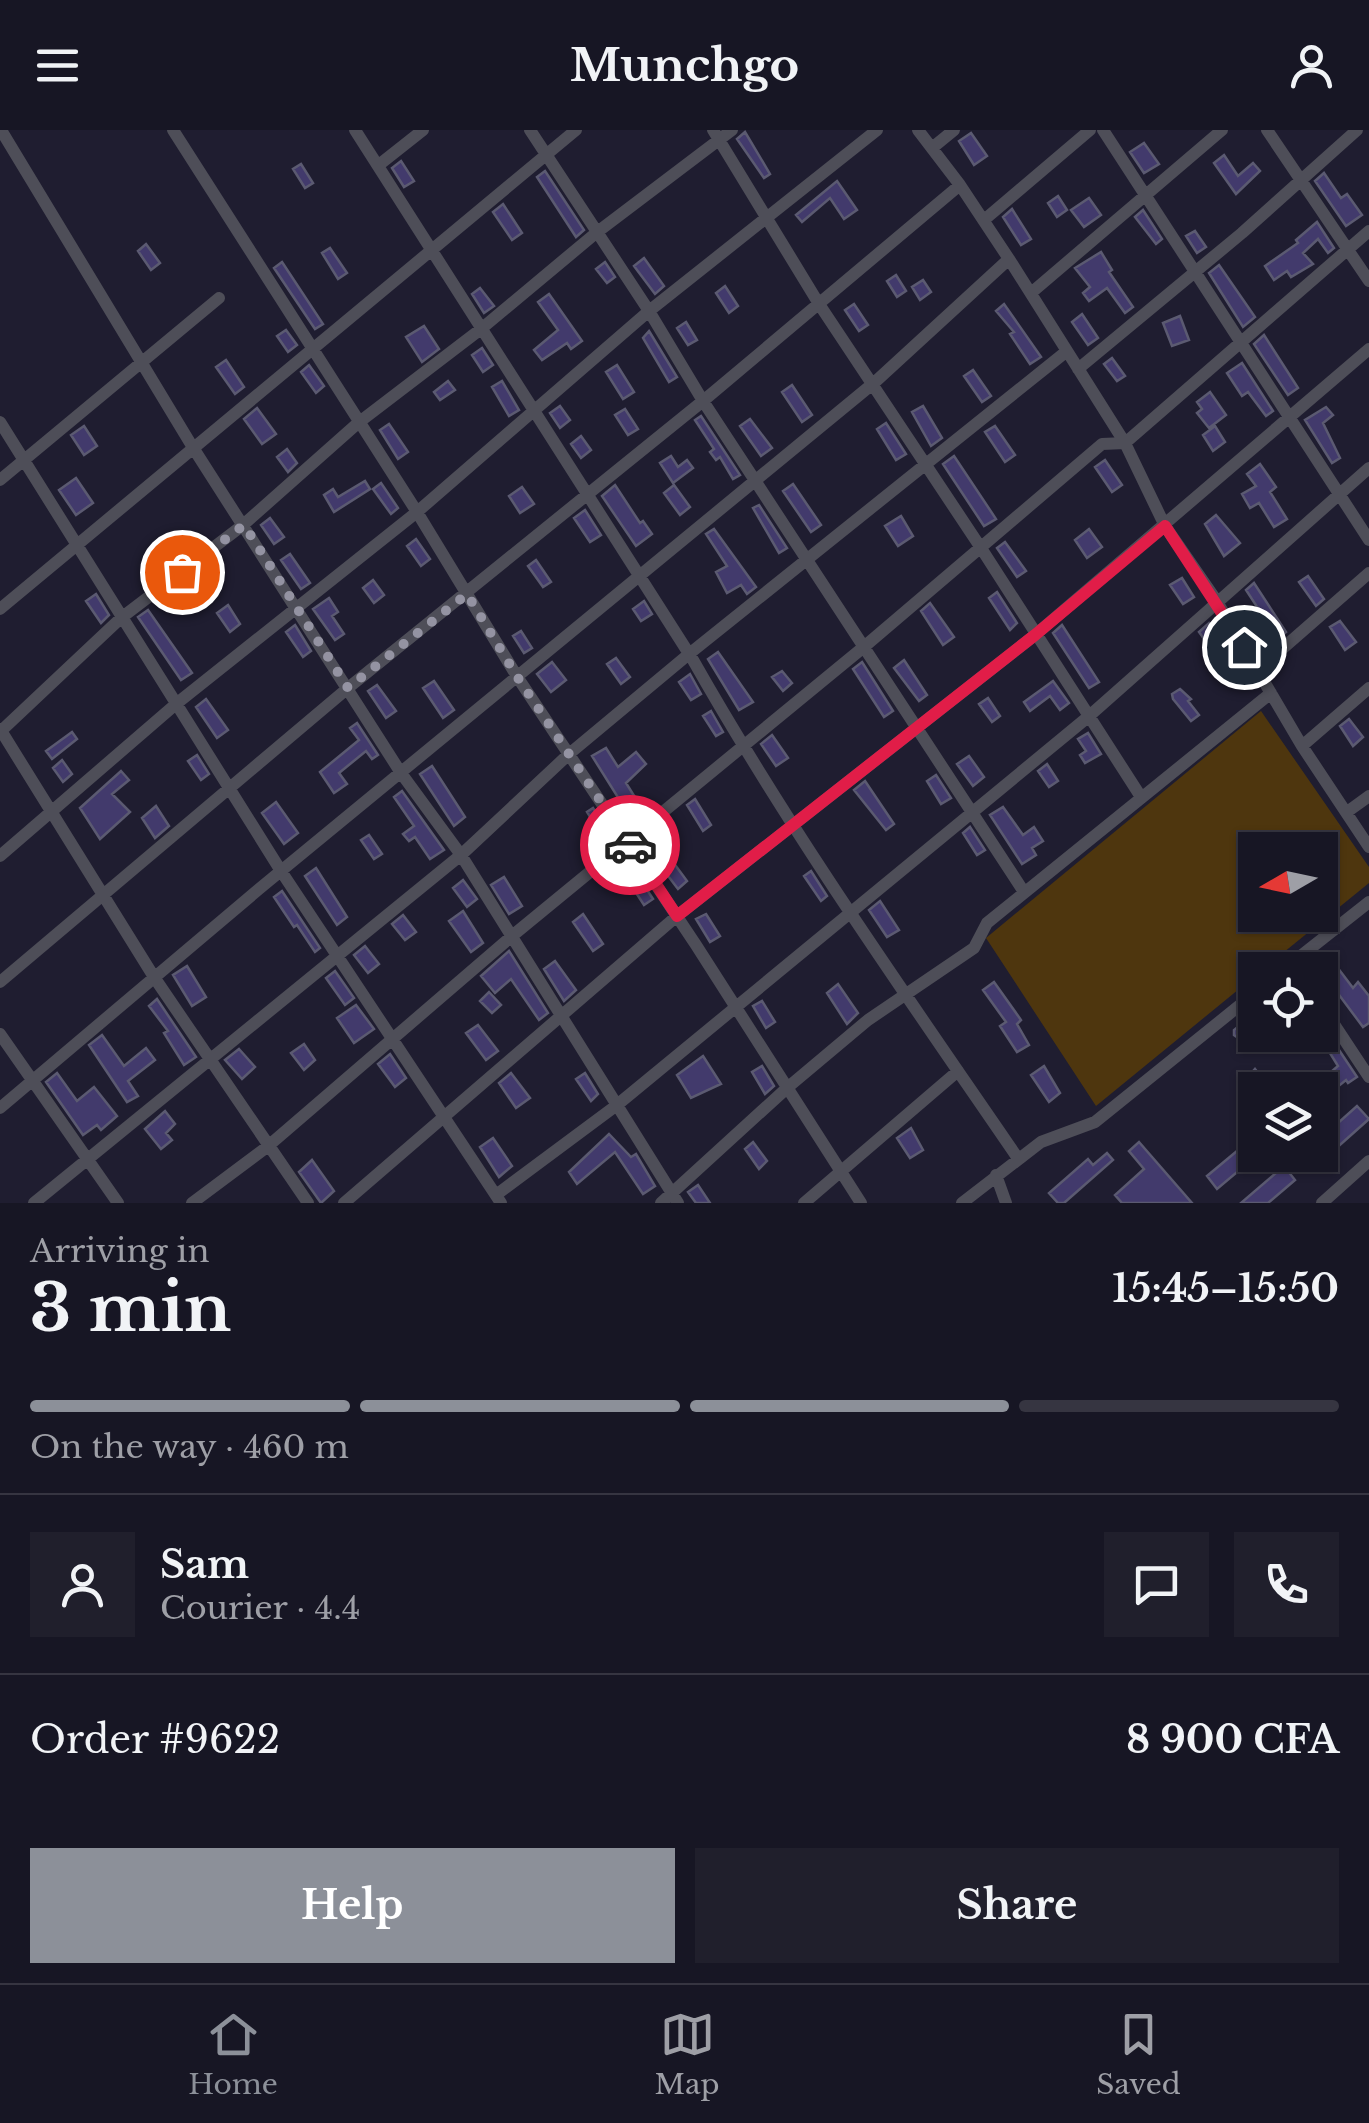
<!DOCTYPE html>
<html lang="en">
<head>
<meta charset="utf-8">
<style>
	:root { --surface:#171624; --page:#201f2c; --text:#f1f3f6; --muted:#9e9fa6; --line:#363541; --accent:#8c9099 }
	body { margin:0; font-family:"Libre Baskerville",serif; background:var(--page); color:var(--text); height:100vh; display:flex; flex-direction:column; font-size:38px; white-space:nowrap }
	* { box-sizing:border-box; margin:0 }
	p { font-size:32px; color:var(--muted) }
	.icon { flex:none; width:55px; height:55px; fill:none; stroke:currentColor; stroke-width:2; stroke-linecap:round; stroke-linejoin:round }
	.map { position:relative; height:1073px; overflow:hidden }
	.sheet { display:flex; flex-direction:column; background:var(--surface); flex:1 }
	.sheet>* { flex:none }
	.needle { width:65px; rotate:261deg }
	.controls { position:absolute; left:1238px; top:702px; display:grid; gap:20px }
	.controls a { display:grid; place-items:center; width:100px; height:100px; border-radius:0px; background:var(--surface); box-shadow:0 2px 8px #0004,0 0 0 2px var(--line); font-size:50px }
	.pin { position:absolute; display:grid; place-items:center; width:85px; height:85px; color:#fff; margin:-42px; border:5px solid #fff; border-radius:50%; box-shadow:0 2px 10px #0007 }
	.courier { position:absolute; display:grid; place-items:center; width:100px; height:100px; margin:-50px; border:8px solid #e11d48; border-radius:50%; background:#fff; color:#222; box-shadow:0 2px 12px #0007 }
	.head em { font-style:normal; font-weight:800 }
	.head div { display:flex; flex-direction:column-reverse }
	.head { display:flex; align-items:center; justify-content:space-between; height:170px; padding:0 30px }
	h1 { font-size:65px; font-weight:800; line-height:75px }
	.bar { display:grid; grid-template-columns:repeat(4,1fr); gap:15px 10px; align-content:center; height:120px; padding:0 30px }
	.bar i { height:12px; border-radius:8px; background:var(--line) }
	.bar .active { background:var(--accent) }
	.bar p { grid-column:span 4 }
	.line { display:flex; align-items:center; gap:25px; padding:0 30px; border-top:2px solid var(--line) }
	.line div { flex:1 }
	.round { display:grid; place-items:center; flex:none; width:105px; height:105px; border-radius:0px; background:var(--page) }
	.button { display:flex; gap:20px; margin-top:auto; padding:20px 30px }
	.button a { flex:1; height:115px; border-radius:0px; background:var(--accent); color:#fff; font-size:40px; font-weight:800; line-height:115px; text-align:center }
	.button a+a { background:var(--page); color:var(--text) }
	header { display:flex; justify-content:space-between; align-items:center; height:130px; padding:0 30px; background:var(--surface); font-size:45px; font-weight:800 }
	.tabs { display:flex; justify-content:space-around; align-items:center; height:140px; border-top:2px solid var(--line); background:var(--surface); font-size:28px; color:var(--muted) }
	.tabs a { display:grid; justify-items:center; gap:5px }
	.tabs .active { color:var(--accent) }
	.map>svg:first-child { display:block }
</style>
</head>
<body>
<header><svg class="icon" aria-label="menu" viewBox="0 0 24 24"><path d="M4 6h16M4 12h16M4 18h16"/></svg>Munchgo<svg class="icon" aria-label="person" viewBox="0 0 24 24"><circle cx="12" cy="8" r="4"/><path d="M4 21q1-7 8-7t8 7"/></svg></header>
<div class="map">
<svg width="1369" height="1073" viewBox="0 0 1369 1073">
	<rect width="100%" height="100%" fill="#1f1d30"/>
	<path fill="#4e360e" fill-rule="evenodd" d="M1261,581L1369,737V753L1262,840H1255V846L1096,976L986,808ZM1255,720H1320V785H1255Z"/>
	<path fill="#423a6c" stroke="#5b5a71" stroke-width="2.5" d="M745,2L770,44L764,48L737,9Z
		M971,3L987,26L974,35L959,11Z
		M1144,13L1159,34L1144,43L1130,22Z
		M1224,25L1238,46L1253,33L1260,41L1236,64L1214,33Z
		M401,31L414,51L404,57L392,38Z
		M301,34L313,53L305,58L293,39Z
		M545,41L584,100L576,107L537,47Z
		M1324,43L1341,68L1347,64L1362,85L1346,96L1315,51Z
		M837,51L857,80L844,89L830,68L802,92L796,85Z
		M1058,66L1067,80L1057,87L1048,73Z
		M1089,68L1101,85L1084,97L1071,80Z
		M503,74L522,103L512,110L493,82Z
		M1012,79L1031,109L1021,115L1003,87Z
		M1143,80L1162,109L1156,114L1135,87Z
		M1317,92L1334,118L1328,123L1318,109L1303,123L1313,134L1291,147L1287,141L1274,150L1265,136L1298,113L1296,110Z
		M1195,101L1206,117L1197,123L1186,106Z
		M146,114L160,133L151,140L138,121Z
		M330,118L347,143L338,149L322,123Z
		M1101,122L1112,140L1109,142L1133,177L1125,183L1107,158L1089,171L1083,163L1090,157L1075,138Z
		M644,128L664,156L655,164L634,136Z
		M282,132L323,194L315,199L274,138Z
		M605,132L615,147L607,153L596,139Z
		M1219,135L1255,187L1243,197L1209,143Z
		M896,145L906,161L897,167L887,151Z
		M923,150L931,162L920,170L912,157Z
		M725,156L738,176L729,183L716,163Z
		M480,158L494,176L484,183L472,164Z
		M549,164L582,211L571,219L567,213L542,230L534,220L558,200L538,172Z
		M854,174L868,195L859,201L845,180Z
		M1004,174L1041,227L1030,234L1010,204L1014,202L996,181Z
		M1082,184L1098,208L1088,215L1072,192Z
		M1180,186L1189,210L1172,216L1163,193Z
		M686,192L697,210L688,215L677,198Z
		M424,196L439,219L422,232L406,207Z
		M286,200L297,215L288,222L277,206Z
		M649,201L677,247L669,252L643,208Z
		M1264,205L1298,258L1288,265L1254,214Z
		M482,218L493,235L483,242L472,225Z
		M1112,228L1125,246L1117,251L1104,234Z
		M226,230L244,257L235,264L216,237Z
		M1242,233L1273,281L1266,286L1248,262L1242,266L1227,243Z
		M309,235L324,256L316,263L301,242Z
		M617,235L634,262L623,269L606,242Z
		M973,240L991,266L982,272L964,246Z
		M448,251L455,260L440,270L434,262Z
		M502,251L519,280L509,286L492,257Z
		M792,255L812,285L802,292L782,262Z
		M1210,262L1226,285L1209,298L1197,283L1202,279L1197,272Z
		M560,276L570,290L560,298L550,283Z
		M923,276L942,308L931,316L912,282Z
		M1326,277L1333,285L1323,293L1340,328L1332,333L1305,290Z
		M257,278L276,304L262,314L244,289Z
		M625,279L638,299L628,305L615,285Z
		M701,286L740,345L733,349L720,327L716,330L710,322L714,319L695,290Z
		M750,289L772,318L761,326L740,296Z
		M886,293L906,324L896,330L877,299Z
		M389,294L408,322L398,329L380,300Z
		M84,296L97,316L84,325L71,305Z
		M995,296L1015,325L1005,332L985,302Z
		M1215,296L1225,312L1213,321L1203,305Z
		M581,306L591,320L581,328L571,314Z
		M287,319L297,333L288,342L277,327Z
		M671,326L678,337L687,330L693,338L673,353L660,333Z
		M954,326L996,389L984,396L943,334Z
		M1105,330L1122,355L1112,362L1095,337Z
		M1260,334L1276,357L1270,362L1287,389L1274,397L1259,373L1250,378L1242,364L1256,356L1247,344Z
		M76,348L93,373L76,385L59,360Z
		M365,351L370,359L334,382L324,365L333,359L338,367Z
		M381,353L398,378L391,384L373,359Z
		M793,354L821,395L811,402L783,361Z
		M615,355L640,393L643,391L652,404L636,416L602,366Z
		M674,355L690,377L680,385L664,363Z
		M522,357L534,374L520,383L509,366Z
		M759,375L787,418L779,423L753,378Z
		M585,380L601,405L590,412L574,388Z
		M1216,385L1240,413L1224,426L1205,394Z
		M901,386L913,406L898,416L885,396Z
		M270,388L284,407L274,414L261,395Z
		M714,399L756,457L747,464L741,455L727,463L716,442L727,436L706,404Z
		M1089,399L1102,417L1087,428L1075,410Z
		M416,409L430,429L421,436L407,416Z
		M1005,412L1026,441L1017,447L997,418Z
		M161,413L173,430L159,440L147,422Z
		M290,424L310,453L301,459L281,430Z
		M536,430L551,452L543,457L528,436Z
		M1308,446L1324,469L1316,476L1299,452Z
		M1182,448L1194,467L1183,474L1170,455Z
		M373,450L384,465L374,473L363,458Z
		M1254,453L1286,502L1278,509L1246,460Z
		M997,462L1017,493L1010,500L989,468Z
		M96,464L109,485L101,493L86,471Z
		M329,468L338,482L332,486L344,504L335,510L313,479Z
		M644,471L652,484L641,491L633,479Z
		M930,473L954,507L943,515L921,481Z
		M228,475L240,494L230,502L217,483Z
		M148,480L192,543L181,550L138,487Z
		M1340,491L1356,512L1345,520L1330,497Z
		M1209,493L1247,547L1236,554L1199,502Z
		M295,495L311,521L303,527L286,502Z
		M1062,495L1099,552L1089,558L1053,503Z
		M521,501L532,518L524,523L513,506Z
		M718,522L753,572L739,580L708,529Z
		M616,528L630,547L621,554L607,534Z
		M904,530L927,565L919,571L894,538Z
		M552,532L566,550L551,562L537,544Z
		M862,532L893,581L884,587L853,539Z
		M782,541L792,553L783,561L772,547Z
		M690,544L701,564L691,570L679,552Z
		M434,551L454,580L443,588L423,558Z
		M1053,551L1069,573L1060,580L1050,566L1030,581L1024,572Z
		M377,555L396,581L386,588L368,561Z
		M1180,559L1191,569L1188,571L1199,585L1191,591L1173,569L1172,564Z
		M988,568L1000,586L992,592L979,574Z
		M206,569L228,600L217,608L196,577Z
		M711,581L723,602L716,606L703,586Z
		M1349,589L1363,607L1353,616L1340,596Z
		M357,593L378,625L372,629L366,621L339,643L347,654L334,663L320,642L359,610L350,598Z
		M72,602L77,609L52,629L46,621Z
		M1088,603L1101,624L1085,633L1080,625L1086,621L1078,609Z
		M772,605L788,628L776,636L761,614Z
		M606,618L618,637L636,622L646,634L626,653L636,669L624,677L592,626Z
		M197,625L209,644L201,650L188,631Z
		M969,626L984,647L973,656L957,634Z
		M62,630L72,644L63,652L53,638Z
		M1047,634L1058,651L1049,657L1038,641Z
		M432,636L465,687L454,696L420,644Z
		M121,641L129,650L112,664L130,682L100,709L80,678Z
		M936,645L951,668L941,674L927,651Z
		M865,651L894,694L886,700L854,660Z
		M402,661L444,720L430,729L415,707L409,711L403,704L414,696L394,667Z
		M695,669L711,695L703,701L687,675Z
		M276,672L298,703L284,714L262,683Z
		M156,676L169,696L155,708L142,688Z
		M1003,677L1023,705L1034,697L1043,711L1032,718L1036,725L1022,734L990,685Z
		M593,678L611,705L604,710L587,682Z
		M663,695L675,715L669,719L674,725L670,728L687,751L678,759L662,738L665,736L648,707Z
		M970,697L985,720L977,725L963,703Z
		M369,705L382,724L374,729L361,710Z
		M316,738L347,787L337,795L305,746Z
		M811,741L827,766L821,771L804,746Z
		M504,747L522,776L509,784L491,755Z
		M640,749L653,769L644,775L631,755Z
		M463,750L477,769L467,777L453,758Z
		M282,761L320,818L315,822L297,795L294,797L274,767Z
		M880,771L899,800L887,807L869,780Z
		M463,781L483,813L471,822L449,791Z
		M583,784L603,814L593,821L573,792Z
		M706,784L720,806L710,812L696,789Z
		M403,785L416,802L405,810L392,794Z
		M365,816L379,834L368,843L354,825Z
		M509,821L548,883L539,890L511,849L495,863L481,846Z
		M1331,829L1353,858L1358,852L1369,866V893L1363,897L1319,838Z
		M555,831L576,860L564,871L544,839Z
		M187,836L206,867L192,876L173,845Z
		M335,841L354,868L345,875L326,848Z
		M994,852L1021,890L1017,894L1029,915L1017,922L1000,896L1006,892L983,860Z
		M838,854L858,883L847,894L827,863Z
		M489,862L501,875L492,883L480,871Z
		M157,869L196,927L184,935L164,903L168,901L149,876Z
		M762,871L775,892L766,898L753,876Z
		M356,875L374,899L354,913L337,888Z
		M1255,883V905H1270L1254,919L1234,905V900Z
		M478,895L498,921L486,930L466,903Z
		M102,905L124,936L146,918L155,930L128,951L138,966L127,972L89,915Z
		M1329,905L1357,947L1348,953L1346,950L1320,971V960H1310L1338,936L1322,910Z
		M304,914L315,930L304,940L291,923Z
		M239,919L255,937L242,949L225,930Z
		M390,924L406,948L395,957L378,934Z
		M703,926L721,954L691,968L677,945Z
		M762,936L774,956L765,964L752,942Z
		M1044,936L1060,963L1049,972L1031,945Z
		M1255,939L1272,960H1258L1247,948Z
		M57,943L77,971L94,957L117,986L101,1000L97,995L83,1005L46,952Z
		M511,943L530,968L516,978L499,953Z
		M585,943L598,964L591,971L576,949Z
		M1357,976L1369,989L1332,1022L1320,1009Z
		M165,981L175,994L166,1003L172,1010L161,1019L145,999Z
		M911,998L923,1020L910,1028L897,1008Z
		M609,1004L631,1027L636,1024L655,1056L643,1064L615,1022L577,1054L569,1042Z
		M1255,1006V1027L1217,1059L1207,1046Z
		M493,1008L512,1036L499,1047L480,1017Z
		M753,1012L767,1031L759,1039L745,1019Z
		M1139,1012L1192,1073H1122L1115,1065L1144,1039L1129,1021Z
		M1107,1023L1113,1030L1064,1073H1058L1049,1063L1088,1029L1093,1035Z
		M312,1030L334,1061L321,1073L299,1042Z
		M1284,1036L1295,1050L1268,1073H1241Z
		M698,1055L710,1073H696L688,1062Z"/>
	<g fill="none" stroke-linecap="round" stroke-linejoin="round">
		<path stroke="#4e4e58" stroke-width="12" d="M1,0L192,316L401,643L461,725L678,1073
			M173,0L417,382L518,548L696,815L861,1073
			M355,0L693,530C790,701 906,865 1017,1027
			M530,0L649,181L703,271L1024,762
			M713,0L819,174L981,418L1141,667
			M918,0L960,55L1009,129L1125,313L1165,396L1216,470L1302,616L1369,717
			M1103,0L1369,410
			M1267,0L1369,151
			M932,18L954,0
			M380,34L423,0
			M984,90L1090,0
			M1031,163L1222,0
			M1078,239L1242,103L1357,0
			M0,292L281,741L501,1073
			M0,350L219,168
			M0,479L576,0
			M1258,540L1369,443
			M0,599L154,847L308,1073
			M0,602L121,488L243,395L358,293L481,199L596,103L732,0
			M1302,616L1369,558
			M1347,682L1369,666
			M0,726L176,574L417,382L649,181L877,0
			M1283,840L1369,772
			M0,852L348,558L703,271L960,55
			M1320,873L1369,947
			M0,904L118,1073
			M0,978L259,759L875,252L1009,129
			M996,1045L1006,1073
			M496,1065L617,975L1088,587L1369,338
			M34,1073L461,725L569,624L689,524L1067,221
			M192,1073L267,1017L512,806L865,516L1102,314L1125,313L1369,101
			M344,1073L677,786L1035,505L1369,219
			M661,1073L787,958L868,890L974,818L987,793L1271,563
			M804,1073L958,941
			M962,1073L1041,1012L1095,992L1255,863
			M1322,1073L1369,1031"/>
	</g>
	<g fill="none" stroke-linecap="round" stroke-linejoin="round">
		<path stroke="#9493a2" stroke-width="10" stroke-dasharray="0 18" d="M182,442L244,395L348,558L467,464L518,548L630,715"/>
		<path stroke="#e11d48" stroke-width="12" d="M630,715L677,786L1035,505L1165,396L1244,517"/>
	</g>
</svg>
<div class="controls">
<a><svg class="needle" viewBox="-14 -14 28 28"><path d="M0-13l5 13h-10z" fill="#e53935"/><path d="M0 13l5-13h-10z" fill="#9e9fa6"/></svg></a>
<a><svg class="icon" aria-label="locate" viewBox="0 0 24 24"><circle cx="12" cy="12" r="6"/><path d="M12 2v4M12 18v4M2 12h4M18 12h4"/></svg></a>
<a><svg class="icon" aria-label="layers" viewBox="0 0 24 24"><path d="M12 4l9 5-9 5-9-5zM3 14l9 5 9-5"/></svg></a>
</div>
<div class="pin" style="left:182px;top:442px;background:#ea580c"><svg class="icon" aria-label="bag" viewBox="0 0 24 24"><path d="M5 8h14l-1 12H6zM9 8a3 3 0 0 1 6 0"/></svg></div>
<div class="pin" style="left:1244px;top:517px;background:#1f2937"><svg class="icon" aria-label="home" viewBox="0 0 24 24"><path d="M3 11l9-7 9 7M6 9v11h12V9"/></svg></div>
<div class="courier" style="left:630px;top:715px"><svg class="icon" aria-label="car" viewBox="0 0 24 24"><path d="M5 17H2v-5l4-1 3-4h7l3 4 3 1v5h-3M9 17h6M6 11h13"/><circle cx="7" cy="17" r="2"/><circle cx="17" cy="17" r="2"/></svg></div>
</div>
<section class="sheet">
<div class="head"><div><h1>3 min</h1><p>Arriving in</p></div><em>15:45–15:50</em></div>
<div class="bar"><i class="active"></i><i class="active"></i><i class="active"></i><i></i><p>On the way · 460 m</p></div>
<div class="line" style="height:180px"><a class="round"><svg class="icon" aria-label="person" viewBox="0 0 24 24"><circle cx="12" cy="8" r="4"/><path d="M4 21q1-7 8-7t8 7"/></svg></a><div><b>Sam</b><p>Courier · 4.4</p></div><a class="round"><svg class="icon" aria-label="chat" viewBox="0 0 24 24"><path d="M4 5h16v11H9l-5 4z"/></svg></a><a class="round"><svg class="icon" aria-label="phone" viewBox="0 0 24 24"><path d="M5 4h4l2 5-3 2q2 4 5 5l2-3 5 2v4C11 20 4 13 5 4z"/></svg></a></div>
<div class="line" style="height:130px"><div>Order #9622</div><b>8 900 CFA</b></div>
<div class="button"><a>Help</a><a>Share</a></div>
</section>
<nav class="tabs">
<a class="active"><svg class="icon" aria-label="home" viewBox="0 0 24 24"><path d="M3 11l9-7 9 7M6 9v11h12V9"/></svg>Home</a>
<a><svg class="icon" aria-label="map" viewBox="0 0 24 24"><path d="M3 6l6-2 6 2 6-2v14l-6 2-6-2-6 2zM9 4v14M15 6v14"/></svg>Map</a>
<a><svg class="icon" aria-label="saved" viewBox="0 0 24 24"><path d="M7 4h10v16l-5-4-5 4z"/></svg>Saved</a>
</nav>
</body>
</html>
